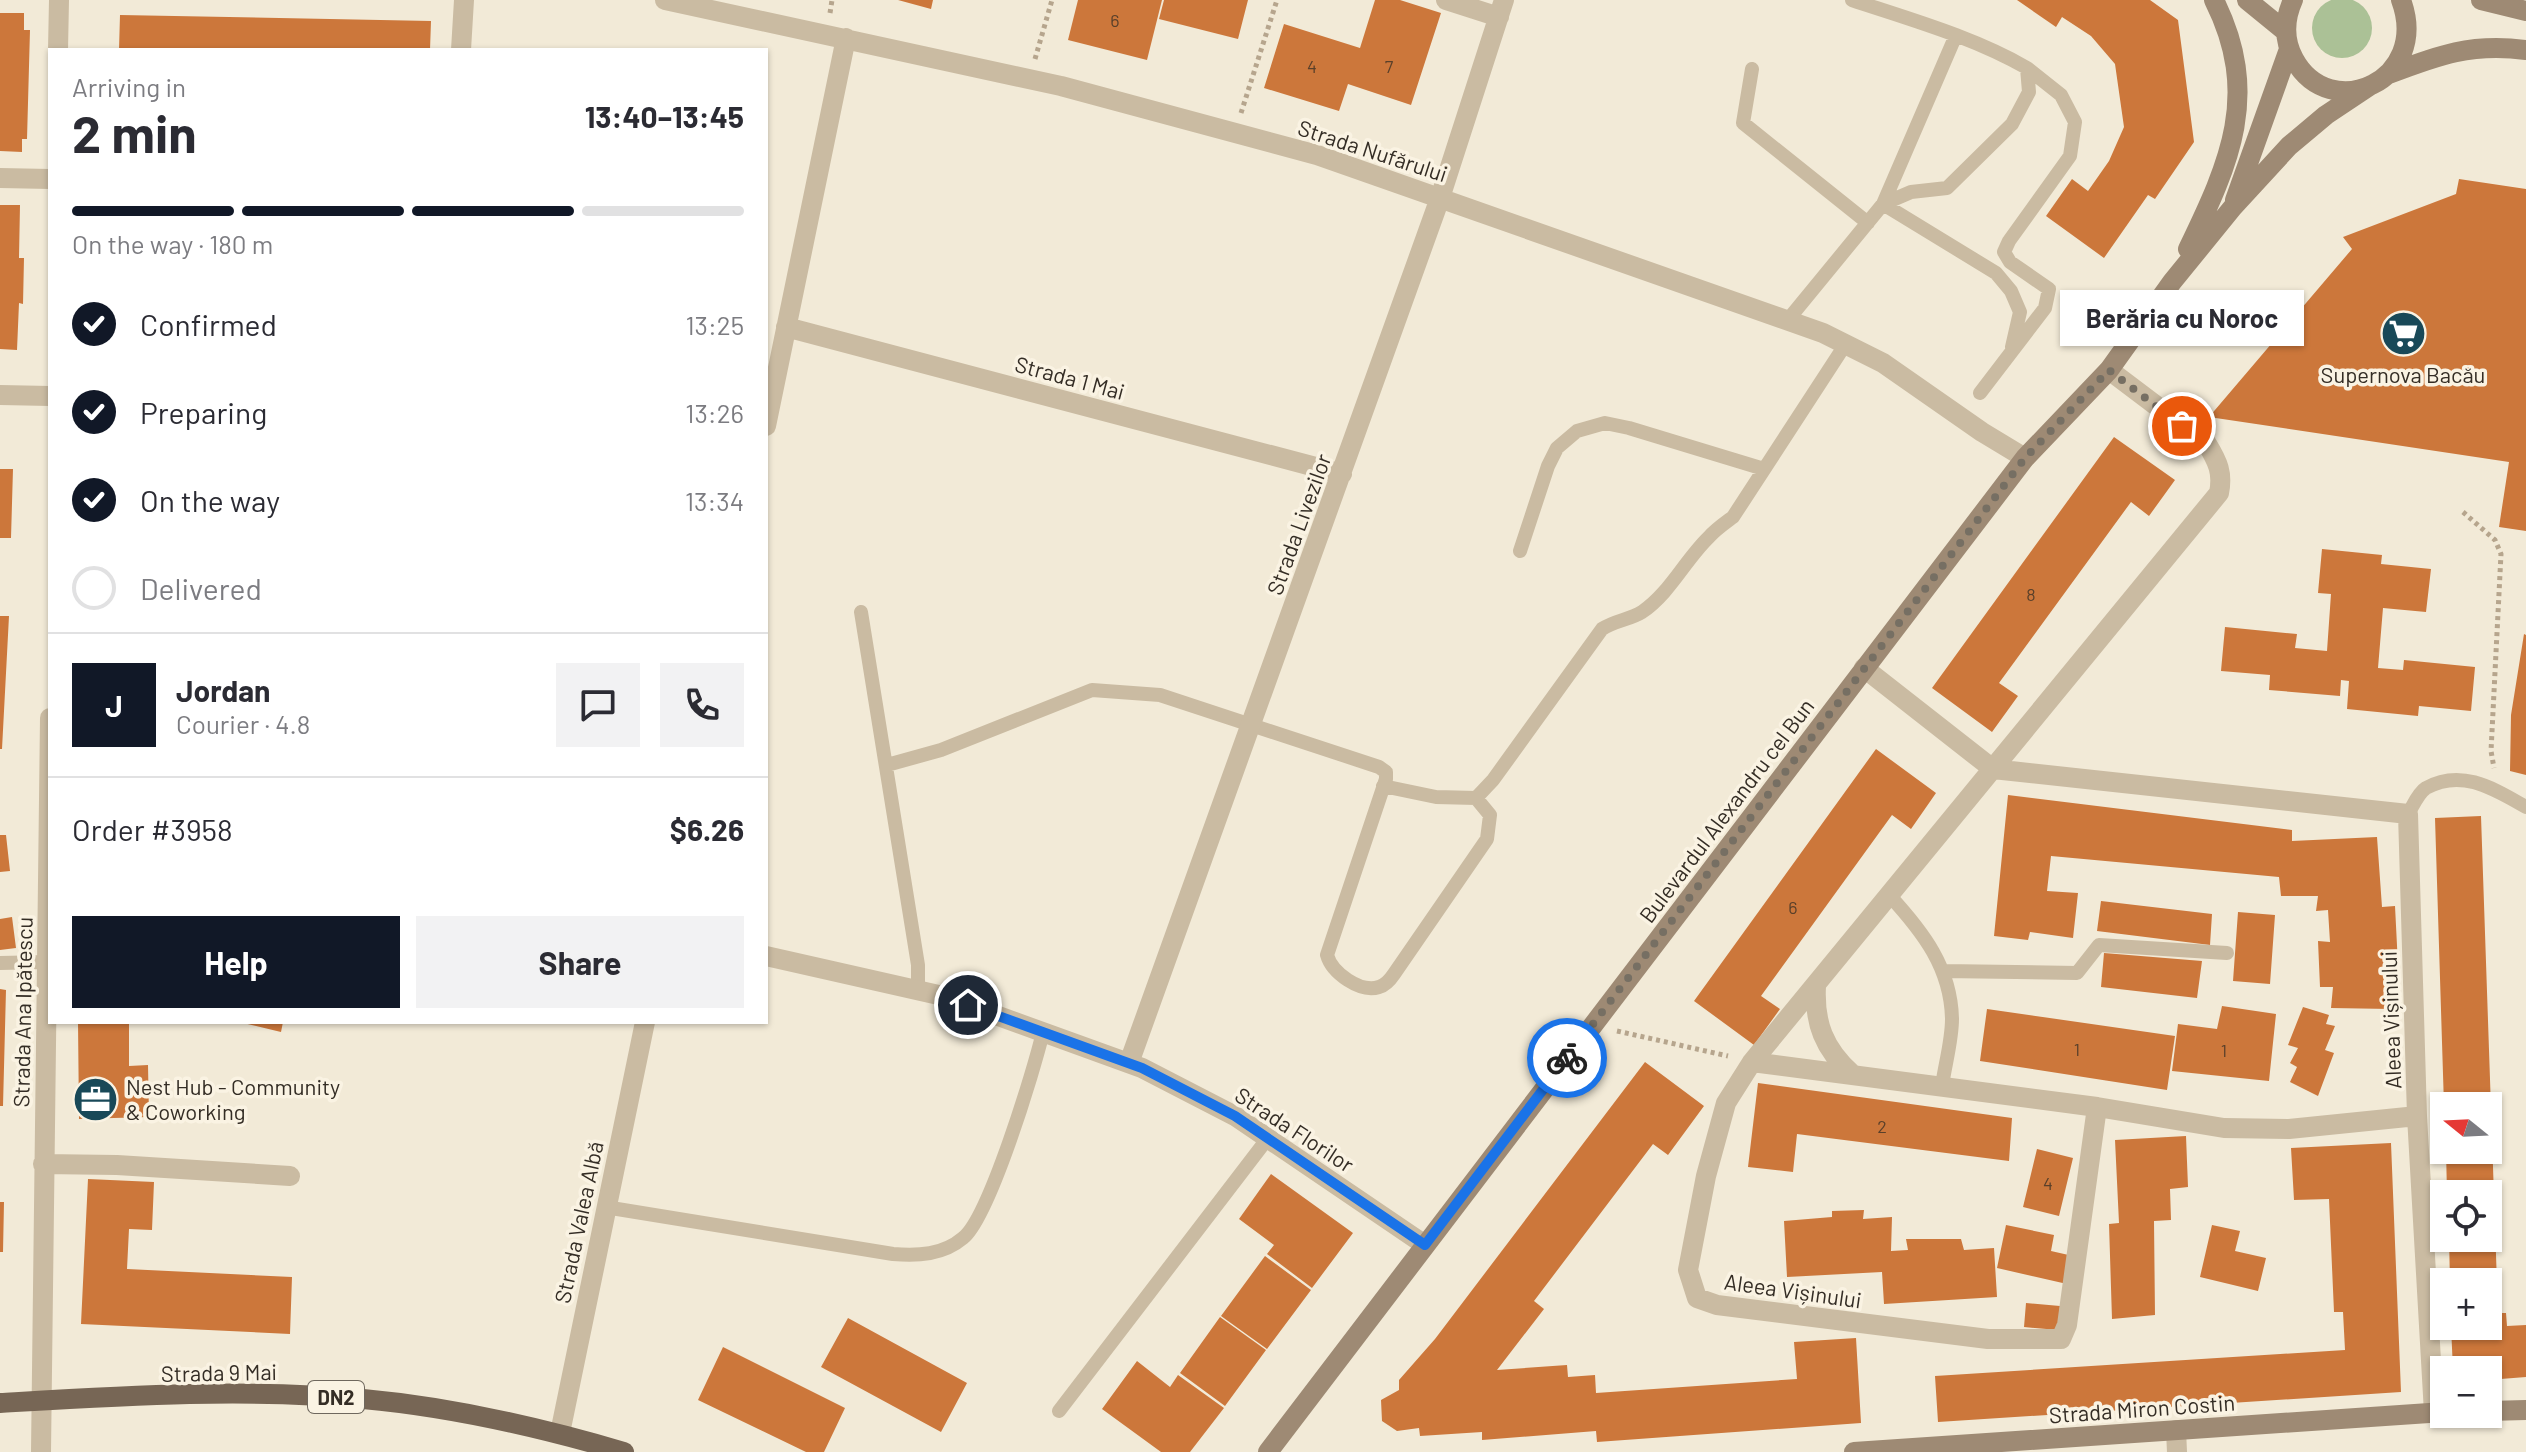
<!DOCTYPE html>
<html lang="en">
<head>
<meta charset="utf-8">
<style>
	:root { --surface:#fff; --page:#f2f2f3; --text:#2b2b33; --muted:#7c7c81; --line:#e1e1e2; --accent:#111827 }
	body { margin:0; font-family:Barlow,sans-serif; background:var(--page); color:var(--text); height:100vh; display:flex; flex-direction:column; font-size:30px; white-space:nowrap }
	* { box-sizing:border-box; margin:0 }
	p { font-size:26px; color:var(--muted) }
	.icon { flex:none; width:44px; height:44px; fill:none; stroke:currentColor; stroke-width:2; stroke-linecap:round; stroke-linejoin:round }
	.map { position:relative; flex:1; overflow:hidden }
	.sheet { position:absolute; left:48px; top:48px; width:720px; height:976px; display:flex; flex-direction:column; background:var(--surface); border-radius:0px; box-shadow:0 2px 6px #0004 }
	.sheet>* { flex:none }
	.needle { width:52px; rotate:288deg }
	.controls { position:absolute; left:2430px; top:1092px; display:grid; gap:16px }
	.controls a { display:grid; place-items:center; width:72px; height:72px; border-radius:0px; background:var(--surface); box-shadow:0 2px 6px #0004; font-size:40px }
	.pin { position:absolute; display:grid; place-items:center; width:68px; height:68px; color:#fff; margin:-34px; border:4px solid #fff; border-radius:50%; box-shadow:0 2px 8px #0007 }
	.courier { position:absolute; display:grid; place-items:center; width:80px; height:80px; margin:-40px; border:6px solid #1a73e8; border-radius:50%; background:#fff; color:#222; box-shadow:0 2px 10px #0007 }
	.bubble { position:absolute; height:56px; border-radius:0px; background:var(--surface); box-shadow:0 2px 6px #0004; font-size:26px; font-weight:700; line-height:56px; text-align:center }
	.summary em { font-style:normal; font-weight:700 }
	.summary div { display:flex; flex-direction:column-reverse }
	.summary { display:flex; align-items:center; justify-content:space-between; height:136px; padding:0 24px }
	h1 { font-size:52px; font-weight:700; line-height:60px }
	.bar { display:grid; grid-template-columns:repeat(4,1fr); gap:12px 8px; align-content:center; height:96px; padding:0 24px }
	.bar i { height:10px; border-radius:6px; background:var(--line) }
	.bar .active { background:var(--accent) }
	.bar p { grid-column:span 4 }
	.line { display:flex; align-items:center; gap:20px; padding:0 24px; border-top:2px solid var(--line) }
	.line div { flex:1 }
	.round { display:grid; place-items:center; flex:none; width:84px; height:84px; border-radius:0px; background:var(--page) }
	ol { padding:0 24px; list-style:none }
	li { display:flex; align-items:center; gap:24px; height:88px }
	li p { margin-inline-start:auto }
	li .icon { padding:8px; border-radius:50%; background:var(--accent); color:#fff; stroke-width:4 }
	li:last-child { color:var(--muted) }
	li i { width:44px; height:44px; border:4px solid var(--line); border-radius:50% }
	.primary-button { display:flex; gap:16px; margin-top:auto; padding:16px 24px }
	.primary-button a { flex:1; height:92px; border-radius:0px; background:var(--accent); color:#fff; font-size:32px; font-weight:700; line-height:92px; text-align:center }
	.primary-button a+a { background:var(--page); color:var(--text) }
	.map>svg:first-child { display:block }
</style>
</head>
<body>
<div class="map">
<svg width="2526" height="1452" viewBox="0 0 2526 1452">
	<rect width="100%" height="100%" fill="#f2ead7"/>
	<path fill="#abc196" d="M2312 28a30 30 0 1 1 60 0a30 30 0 1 1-60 0Z"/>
	<path fill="#cc773b" d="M898,0H933L931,9Z
		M1078,0H1162L1147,60L1068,40Z
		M1164,0H1248L1238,39L1159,19Z
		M1375,0H1400L1441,13L1411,105L1348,84L1339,111L1264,88L1284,24L1360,48Z
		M2017,0H2150L2178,20L2194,142L2155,199L2148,195L2104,258L2046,216L2072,179L2088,191L2109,161L2124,127L2115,64L2091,36L2062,17L2056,27Z
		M0,13H24V30H30L27,139H22V152L0,151Z
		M120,15L431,21L430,50H119Z
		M2459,179L2526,189V531L2499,527L2509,462L2209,417L2352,249L2343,237L2456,194Z
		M0,205H20L19,258H24L23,304L19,303L17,350L0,349Z
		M2114,437L2175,480L2149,516L2131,502L1999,683L2018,696L1992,732L1932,688Z
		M0,469H13L11,538H0Z
		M2322,549L2382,555L2381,564L2431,569L2426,612L2383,608L2378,668L2403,670L2404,660L2475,667L2471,711L2419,706L2418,716L2347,709L2349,681L2341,680L2340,696L2269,690L2270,675L2221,671L2225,627L2297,634L2295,648L2327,651L2331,594L2318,593Z
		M0,616H9L2,749H0Z
		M2524,634L2526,635V775L2510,771L2511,715Z
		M1876,749L1936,793L1911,829L1892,815L1761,996L1780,1009L1754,1045L1694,1001Z
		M2008,795L2292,830V841L2377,837L2382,907L2395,906L2399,985L2390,986L2391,1009L2331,1008L2333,987H2320L2318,941L2330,942L2328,910L2316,911L2318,896H2281L2279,877L2051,856L2047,891L2078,893L2073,938L2030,932L2028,940L1994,936Z
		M2481,816L2498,1313H2506L2507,1326L2526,1325V1377L2488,1380V1370H2453L2451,1326H2488V1282H2450L2449,1238H2488V1194H2447L2446,1150H2488V1106H2444L2435,818Z
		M0,835H6L10,871L0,872Z
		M2101,901L2212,914L2210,945L2097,931Z
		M2238,912L2275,915L2270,984L2233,981Z
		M12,917L16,948L0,950V919Z
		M2104,953L2202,961L2197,998L2101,987Z
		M0,989L6,990L3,1106H0Z
		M2222,1006L2276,1014L2269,1081L2172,1071L2178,1024L2217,1029Z
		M2303,1007L2329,1015L2326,1024L2335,1026L2325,1050L2334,1053L2318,1096L2290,1082L2297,1067L2290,1063L2298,1048L2288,1045Z
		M1987,1009L2175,1036L2167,1090L1980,1061Z
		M78,1022H129V1066L148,1065L149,1117L79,1119Z
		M239,1022H283L281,1032Z
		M1645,1062L1704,1106L1668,1155L1653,1144L1534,1301L1544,1309L1497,1370L1567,1365L1568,1377L1595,1375L1596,1393L1797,1379L1794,1342L1856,1338L1861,1423L1597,1442L1596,1431L1482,1440V1432L1420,1436L1419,1428L1397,1431L1382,1421L1381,1400L1399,1390V1380L1435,1339Z
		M1758,1083L2012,1118L2009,1161L1797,1134L1793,1172L1748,1167Z
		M2186,1136L2188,1187L2170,1189L2171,1220L2154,1221L2155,1315L2112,1319L2109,1224L2119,1223L2115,1140Z
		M2391,1143L2401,1392L1938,1422L1935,1376L2345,1350L2343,1312H2334L2329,1199L2294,1200L2291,1148Z
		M2037,1149L2073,1158L2059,1216L2023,1207Z
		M1271,1174L1353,1233L1312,1288L1267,1254L1274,1245L1239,1219Z
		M88,1179L154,1182L152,1230L129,1229L127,1269L292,1277L290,1334L81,1324Z
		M0,1202H4L3,1252H0Z
		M1864,1210L1863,1219L1892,1217L1891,1251L1908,1250L1906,1239H1961L1964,1250L1994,1248L1997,1297L1884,1304L1882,1272L1787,1277L1784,1221L1832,1217V1211Z
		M2006,1225L2054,1235L2051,1251L2073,1256L2067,1284L1997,1268Z
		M2212,1225L2240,1231L2235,1251L2266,1258L2258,1291L2200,1277Z
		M1265,1256L1311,1290L1267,1349L1221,1316Z
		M2026,1303L2060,1306L2058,1330L2024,1327Z
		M1220,1317L1266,1350L1225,1406L1180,1373Z
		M848,1318L967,1383L941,1432L821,1367Z
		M723,1347L845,1408L824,1452H806L698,1400Z
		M1137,1361L1170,1387L1178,1375L1224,1408L1190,1452H1161L1102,1409Z"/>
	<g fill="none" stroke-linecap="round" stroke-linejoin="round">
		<path stroke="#b6a58d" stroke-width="5" stroke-dasharray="4 4" stroke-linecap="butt" d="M830,13L832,0
			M1035,59L1052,0
			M1241,113L1277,0
			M2463,512L2495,540L2501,554L2491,751L2494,768
			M1617,1031L1728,1056"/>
		<path stroke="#cabba2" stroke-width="14" d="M1956,35L1883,204L1996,273L2011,291L2020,312L2012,347
			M1752,69L1743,123L1868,223
			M1787,321L1883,204L1911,192L1947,188L2012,124L2029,92L2027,68C1973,37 1912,20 1852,0
			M1980,393L2045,308L2049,289L2010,262L2004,252L2009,241L2070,156L2075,122L2061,95L2027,68
			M1520,551L1548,466L1557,448L1577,431L1605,423L1629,428L1764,469
			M861,612L918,965V991
			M887,765L941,750L1092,690L1160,695L1379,767L1386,772V779L1327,955C1332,973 1360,993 1379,987C1386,985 1390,980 1394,974L1487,839L1490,815L1476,798
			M1383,786L1436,797L1476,798L1493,780L1602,629C1616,620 1629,620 1642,612C1670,593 1685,560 1709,537C1716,529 1725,523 1733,517L1845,345
			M2408,814C2413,806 2418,793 2426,788C2462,768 2494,789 2526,807
			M1890,896C1923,932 1951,968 1952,1019C1952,1041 1945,1064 1942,1086
			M0,963L47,962
			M1943,971L2077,973L2099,945L2227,953
			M605,1207L893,1254C918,1256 943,1255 963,1238C989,1218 1034,1070 1043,1032
			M1059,1411L1268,1138"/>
		<path stroke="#cabba2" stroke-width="20" d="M665,0L1061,86L1317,155L1823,333L1883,363L1982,432L2025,458
			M1446,0L1499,17
			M58,50L59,0
			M461,50L464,0
			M0,178L50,179
			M786,327L1342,474
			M0,395L50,396
			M766,426L846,38
			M1864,668L1993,769L2408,814L2417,1116L2434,1413
			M766,956L943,996L1142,1068L1235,1116L1425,1245
			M1816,986C1814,1023 1824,1049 1852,1074
			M1752,1062L2097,1107L2224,1128L2289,1129L2417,1116
			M1129,1063L1440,198L1504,0
			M2097,1107L2067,1325L2061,1339H1988L1717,1305L1697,1298L1688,1270L1706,1176L1726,1103L1752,1062L2219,493C2223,473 2218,462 2207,444L2109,370
			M43,1164L117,1165L290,1176
			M2176,1430L2177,1452
			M560,1433L645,1022
			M41,1452L50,718"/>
		<path stroke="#9e8a74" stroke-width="20" d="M2247,0L2285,31
			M2293,0C2284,20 2283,39 2294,59C2330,125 2431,81 2401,0
			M2481,0L2526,11
			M2389,74C2439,55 2471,43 2526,50
			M2235,200L2289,49
			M2188,249C2230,162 2261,94 2214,0
			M2488,1411L2526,1410
			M1268,1452L2025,458L2109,370L2172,282L2233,207L2289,146L2326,115L2371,85
			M1854,1452L2444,1412"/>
		<path stroke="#765" stroke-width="20" d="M0,1403C120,1396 243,1388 363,1399C452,1407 539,1427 624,1452"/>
	</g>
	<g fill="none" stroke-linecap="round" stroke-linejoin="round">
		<path stroke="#766f63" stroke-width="8" stroke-dasharray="0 14.4" d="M1567,1058L2025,458L2109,370L2182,426"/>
		<path stroke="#1a73e8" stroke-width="10" d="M968,1005L1142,1068L1235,1116L1425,1245L1567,1058"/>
	</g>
	<defs>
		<symbol id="supermarket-disc" viewBox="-11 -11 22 22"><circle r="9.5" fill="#194958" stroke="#faf3e3"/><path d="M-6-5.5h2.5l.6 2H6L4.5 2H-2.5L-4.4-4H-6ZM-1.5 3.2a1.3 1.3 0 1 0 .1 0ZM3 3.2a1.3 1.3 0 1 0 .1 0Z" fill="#fff"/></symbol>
		<symbol id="office-disc" viewBox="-11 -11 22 22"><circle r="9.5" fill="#194958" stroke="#faf3e3"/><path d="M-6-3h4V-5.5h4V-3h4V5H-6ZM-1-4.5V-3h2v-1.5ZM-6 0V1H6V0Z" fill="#fff"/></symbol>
	</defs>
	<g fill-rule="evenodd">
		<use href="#supermarket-disc" x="2378" y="308" width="51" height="51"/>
		<use href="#office-disc" x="70" y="1074" width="51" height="51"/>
	</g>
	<g text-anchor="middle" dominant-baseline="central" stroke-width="7" stroke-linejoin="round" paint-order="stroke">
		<g font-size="18" fill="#5a402a">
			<text x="1115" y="20">6</text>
			<text x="1312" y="66">4</text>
			<text x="1389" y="66">7</text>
			<text x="2031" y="594">8</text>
			<text x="1793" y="907">6</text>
			<text x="2077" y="1049">1</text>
			<text x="2224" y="1050">1</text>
			<text x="1882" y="1126">2</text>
			<text x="2048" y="1183">4</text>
		</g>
		<rect fill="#faf3e3" stroke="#6f685e" stroke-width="2" x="308" y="1381" width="56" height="32" rx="6"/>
		<g font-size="20" font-weight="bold" fill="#342d25">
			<text x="336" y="1397">DN2</text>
		</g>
		<g font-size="22" fill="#342d25" stroke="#faf3e3">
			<text transform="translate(1373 150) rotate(18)">Strada Nufărului</text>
			<text transform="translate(1070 377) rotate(15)">Strada 1 Mai</text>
			<text transform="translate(1298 524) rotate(-70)">Strada Livezilor</text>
			<text transform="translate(1726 810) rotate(-53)">Bulevardul Alexandru cel Bun</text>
			<text transform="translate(22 1012) rotate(-89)">Strada Ana Ipătescu</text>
			<text transform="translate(2390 1020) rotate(-92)">Aleea Vișinului</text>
			<text transform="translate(1295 1129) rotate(33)">Strada Florilor</text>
			<text transform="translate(578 1222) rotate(-78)">Strada Valea Albă</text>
			<text transform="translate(1793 1290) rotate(8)">Aleea Vișinului</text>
			<text transform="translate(219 1372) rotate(-1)">Strada 9 Mai</text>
			<text transform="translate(2142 1408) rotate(-4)">Strada Miron Costin</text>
		</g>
		<g font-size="22" fill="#342d25" stroke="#faf3e3">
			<text x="2403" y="374">Supernova Bacău</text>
			<text x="126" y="1086" text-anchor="start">Nest Hub - Community<tspan x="126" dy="25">&amp; Coworking</tspan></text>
		</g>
	</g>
</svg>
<div class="controls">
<a><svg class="needle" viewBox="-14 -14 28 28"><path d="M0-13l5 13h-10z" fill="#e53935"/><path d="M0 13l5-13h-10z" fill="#7c7c81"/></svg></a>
<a><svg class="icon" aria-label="locate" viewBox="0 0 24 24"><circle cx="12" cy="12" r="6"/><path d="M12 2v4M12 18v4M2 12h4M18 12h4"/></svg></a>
<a>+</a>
<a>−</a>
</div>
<div class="pin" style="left:2182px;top:426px;background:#ea580c"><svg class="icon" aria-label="bag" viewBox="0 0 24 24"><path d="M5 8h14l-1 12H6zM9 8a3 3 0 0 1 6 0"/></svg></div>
<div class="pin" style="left:968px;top:1005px;background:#1f2937"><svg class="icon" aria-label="home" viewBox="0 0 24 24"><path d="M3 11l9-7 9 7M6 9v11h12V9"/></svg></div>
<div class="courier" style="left:1567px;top:1058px"><svg class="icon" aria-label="bike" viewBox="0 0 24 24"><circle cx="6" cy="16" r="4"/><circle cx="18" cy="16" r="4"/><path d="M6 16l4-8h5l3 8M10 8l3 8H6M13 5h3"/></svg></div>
<div class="bubble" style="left:2060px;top:290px;width:244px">Berăria cu Noroc</div>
<section class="sheet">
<div class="summary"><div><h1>2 min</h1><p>Arriving in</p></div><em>13:40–13:45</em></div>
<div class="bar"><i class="active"></i><i class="active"></i><i class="active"></i><i></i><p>On the way · 180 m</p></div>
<ol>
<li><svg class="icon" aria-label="check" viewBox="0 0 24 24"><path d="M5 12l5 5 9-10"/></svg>Confirmed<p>13:25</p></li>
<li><svg class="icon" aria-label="check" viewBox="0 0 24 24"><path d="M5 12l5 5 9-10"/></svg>Preparing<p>13:26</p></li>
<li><svg class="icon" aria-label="check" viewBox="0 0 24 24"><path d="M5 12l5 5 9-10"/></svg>On the way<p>13:34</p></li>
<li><i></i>Delivered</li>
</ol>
<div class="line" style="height:144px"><b class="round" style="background:var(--accent);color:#fff">J</b><div><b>Jordan</b><p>Courier · 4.8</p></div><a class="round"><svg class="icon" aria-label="chat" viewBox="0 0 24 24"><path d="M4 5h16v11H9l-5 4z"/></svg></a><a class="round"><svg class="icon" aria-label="phone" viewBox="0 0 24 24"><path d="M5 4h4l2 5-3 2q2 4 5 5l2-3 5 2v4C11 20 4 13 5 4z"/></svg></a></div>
<div class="line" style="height:104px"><div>Order #3958</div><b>$6.26</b></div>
<div class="primary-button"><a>Help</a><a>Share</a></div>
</section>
</div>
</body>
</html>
